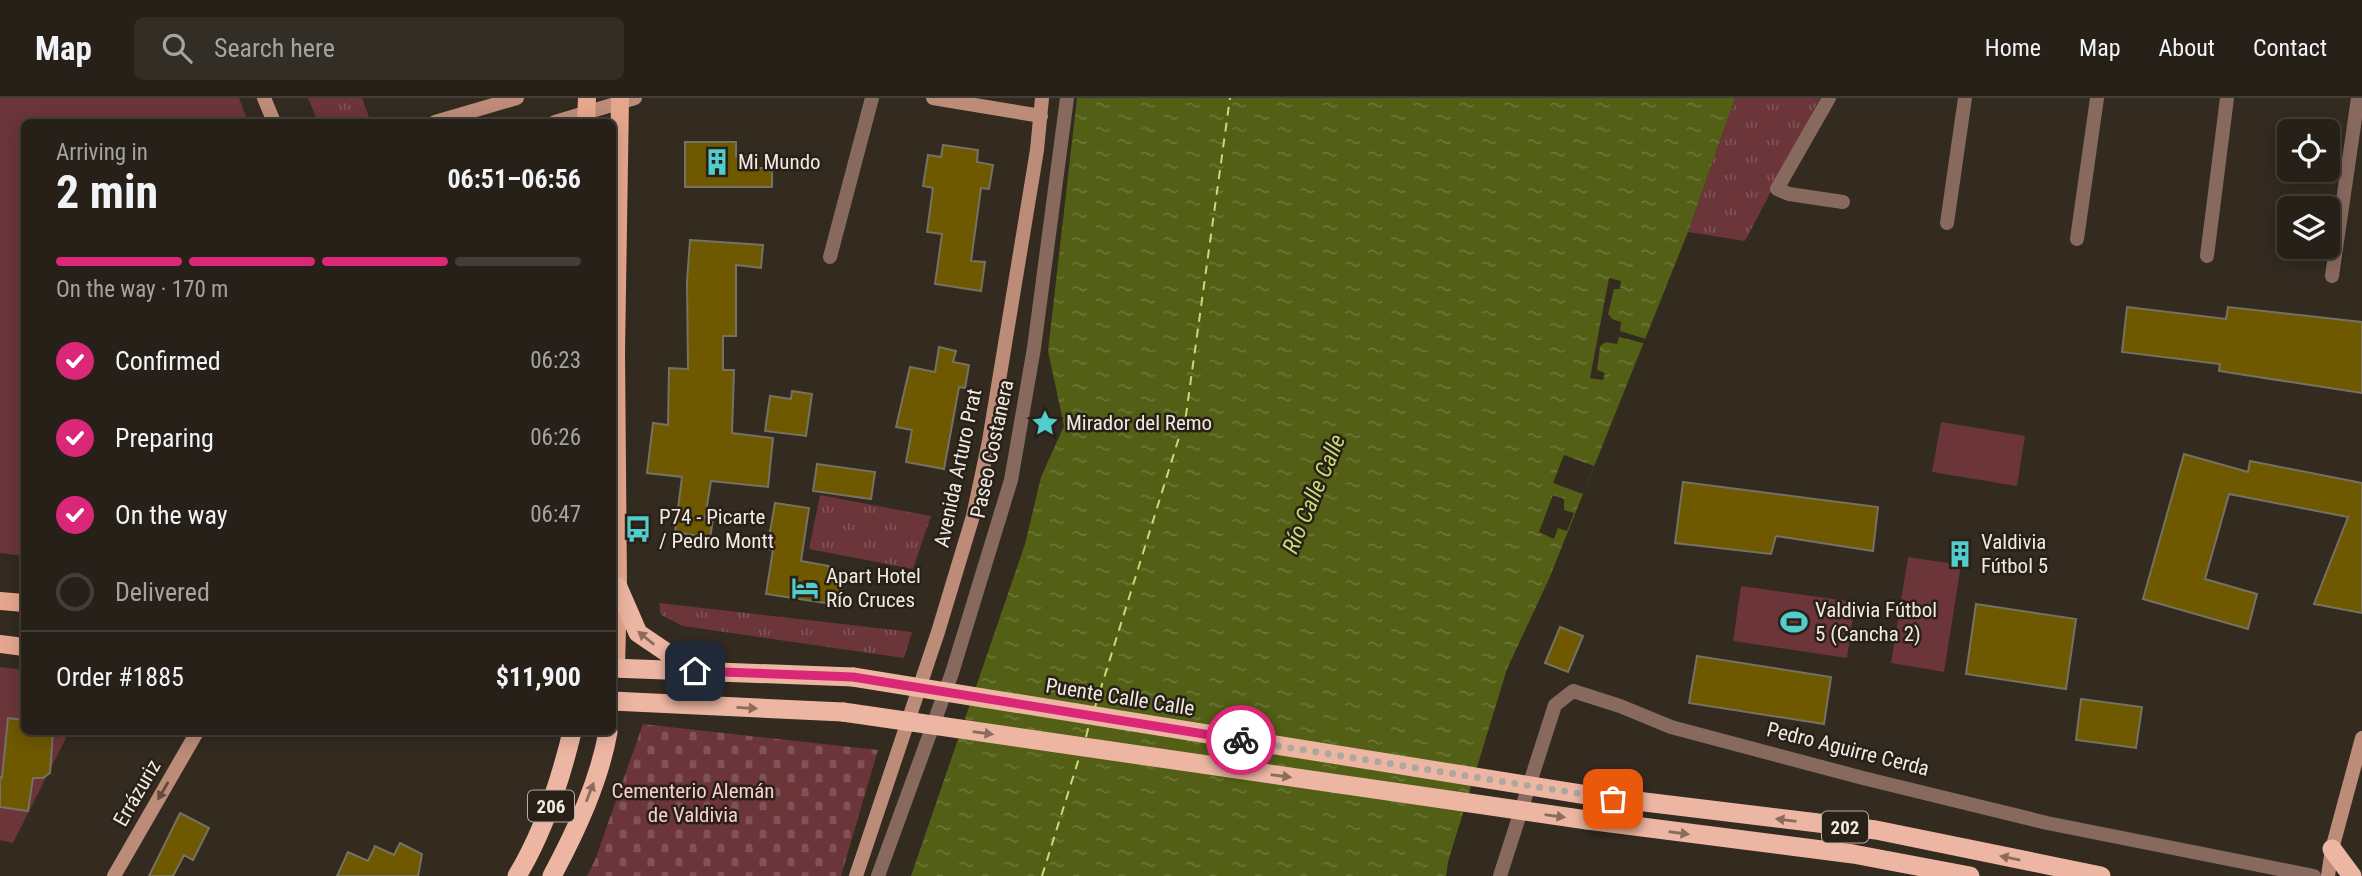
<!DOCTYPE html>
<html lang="en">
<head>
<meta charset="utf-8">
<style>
	:root { --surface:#262018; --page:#322d25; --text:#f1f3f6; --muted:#a4a3a2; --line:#423e37; --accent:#db2777 }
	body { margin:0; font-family:"Roboto Condensed",sans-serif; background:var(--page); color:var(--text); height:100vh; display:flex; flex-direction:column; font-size:26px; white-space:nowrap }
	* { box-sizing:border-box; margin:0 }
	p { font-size:23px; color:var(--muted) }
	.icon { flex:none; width:38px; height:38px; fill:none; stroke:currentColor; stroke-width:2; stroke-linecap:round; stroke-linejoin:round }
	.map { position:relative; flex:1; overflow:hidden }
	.panel { position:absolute; left:21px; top:21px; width:595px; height:616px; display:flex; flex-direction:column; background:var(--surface); border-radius:10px; box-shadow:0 4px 18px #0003,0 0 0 2px var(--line) }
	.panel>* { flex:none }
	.buttons { position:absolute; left:2277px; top:21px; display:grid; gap:14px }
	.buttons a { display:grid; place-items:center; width:63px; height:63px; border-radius:10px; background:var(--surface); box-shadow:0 4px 18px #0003,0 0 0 2px var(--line); font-size:35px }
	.pin { position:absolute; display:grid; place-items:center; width:60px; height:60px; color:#fff; margin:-30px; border-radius:14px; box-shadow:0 4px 10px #0006 }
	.courier { position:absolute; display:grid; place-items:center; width:70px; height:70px; margin:-35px; border:5px solid #db2777; border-radius:50%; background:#fff; color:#222; box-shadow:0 2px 9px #0007 }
	.headline em { font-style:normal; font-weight:700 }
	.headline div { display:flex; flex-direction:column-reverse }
	.headline { display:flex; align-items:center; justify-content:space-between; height:119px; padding:0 35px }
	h1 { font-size:46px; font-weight:700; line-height:52px }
	.bar { display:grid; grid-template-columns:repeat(4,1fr); gap:10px 7px; align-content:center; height:84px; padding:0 35px }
	.bar i { height:9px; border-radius:5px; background:var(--line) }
	.bar .on { background:var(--accent) }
	.bar p { grid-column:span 4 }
	.line { display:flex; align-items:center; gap:18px; padding:0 35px; border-top:2px solid var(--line) }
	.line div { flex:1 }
	ol { padding:0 35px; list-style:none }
	li { display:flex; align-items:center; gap:21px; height:77px }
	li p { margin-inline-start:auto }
	li .icon { padding:7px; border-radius:50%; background:var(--accent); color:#fff; stroke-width:4 }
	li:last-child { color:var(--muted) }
	li i { width:38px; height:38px; border:4px solid var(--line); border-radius:50% }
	header { display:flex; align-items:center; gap:42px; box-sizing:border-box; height:98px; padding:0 35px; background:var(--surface); border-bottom:2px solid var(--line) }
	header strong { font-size:33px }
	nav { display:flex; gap:38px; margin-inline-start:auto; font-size:24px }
	.search { width:490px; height:63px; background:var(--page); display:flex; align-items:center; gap:18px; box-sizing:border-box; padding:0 24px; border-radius:10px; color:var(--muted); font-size:26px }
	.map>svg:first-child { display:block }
</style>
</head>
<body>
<header>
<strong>Map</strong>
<div class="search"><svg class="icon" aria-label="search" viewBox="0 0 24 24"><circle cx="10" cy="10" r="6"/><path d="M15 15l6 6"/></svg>Search here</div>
<nav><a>Home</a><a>Map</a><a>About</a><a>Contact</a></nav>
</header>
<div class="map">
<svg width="2362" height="778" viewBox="0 0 2362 778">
	<defs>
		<pattern id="grass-tufts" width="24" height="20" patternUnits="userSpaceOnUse" patternTransform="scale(1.75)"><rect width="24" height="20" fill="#6b353a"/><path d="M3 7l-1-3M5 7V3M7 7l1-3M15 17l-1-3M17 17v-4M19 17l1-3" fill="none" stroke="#815256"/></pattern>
		<pattern id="cemetery-stones" width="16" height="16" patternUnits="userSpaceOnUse" patternTransform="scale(1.75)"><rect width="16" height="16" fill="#6b353a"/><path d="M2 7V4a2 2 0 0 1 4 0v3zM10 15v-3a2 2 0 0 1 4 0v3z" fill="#815256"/></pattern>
		<pattern id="water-ripples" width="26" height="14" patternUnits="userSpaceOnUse" patternTransform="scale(1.75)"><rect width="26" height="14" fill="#525f15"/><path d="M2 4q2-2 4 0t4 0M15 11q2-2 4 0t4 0" fill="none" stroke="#6b7637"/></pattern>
	</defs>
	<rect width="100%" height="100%" fill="#332a20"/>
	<path fill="url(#grass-tufts)" d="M308,0H362L370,22L364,24H318Z
		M1735,0H1820L1745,143L1688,134Z
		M820,397L931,418L913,471L809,451Z
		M659,505L912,534L904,560L683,528L661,517Z"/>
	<path fill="url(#cemetery-stones)" d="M643,626L878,652L841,778H587L595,762Z"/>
	<path fill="#6b353a" d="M0,0H239L248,24H24V458L0,455Z
		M1941,324L2025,338L2017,388L1932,374Z
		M1908,459L1961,467L1944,574L1891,565Z
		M1741,488L1855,504L1847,560L1733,543Z
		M0,569L24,572V634H69L13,745L0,742Z"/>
	<path fill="url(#water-ripples)" d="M1077,0H1735L1688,134L1549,481L1507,571L1448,764L1446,778H911L1025,446L1041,379L1064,328L1048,253Z"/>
	<path fill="#332a20" d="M1609,180L1621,183L1620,191H1614L1608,216L1612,221L1621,224L1620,233L1649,242L1647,246L1619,239L1617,246L1606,244L1600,248L1597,272L1605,275L1603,282L1590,280Z
		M1564,357L1594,368L1583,396L1553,385Z
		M1553,397L1564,401V412L1574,415L1567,433L1558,430L1554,441L1539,434Z"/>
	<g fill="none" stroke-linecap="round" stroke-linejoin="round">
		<path stroke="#c8dc79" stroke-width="2" stroke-dasharray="9 7" stroke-linecap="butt" d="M1095,609L1186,317L1230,0
			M1086,639L1089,627
			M1042,778L1080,657"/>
	</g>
	<path fill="#6e5901" stroke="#767163" stroke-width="2" d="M685,44H736V58L749,59V70H772V89H685Z
		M943,47L978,52L977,64L993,67L989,91L981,90L971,163L985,164L981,193L935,186L942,136L927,134L933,90L923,88L928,57L941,59Z
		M690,142L763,147L761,170L736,167V238H723V272H734L732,335L773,340L768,389L711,383L705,420L713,421L710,440L675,434L682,379L647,375L653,325L668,327L669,270L688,271L687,183Z
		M2127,209L2226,221L2228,209L2362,224V295L2219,273L2220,266L2122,254Z
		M939,249L956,253L953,264L969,267L965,290L959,289L944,371L906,364L912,332L896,329L910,269L935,274Z
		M792,293L812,296L806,338L765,333L770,298L791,301Z
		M2184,356L2248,374L2250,363L2362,385V515L2314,506L2348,419L2229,396L2205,481L2257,496L2248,531L2143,501Z
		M817,366L875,374L871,401L813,393Z
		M1683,384L1878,409L1873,453L1776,438L1771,456L1675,445Z
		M775,405L809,410L801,463L829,468L827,481L843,484L839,507L766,496L773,452L767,451Z
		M1976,506L2076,521L2066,591L1966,576Z
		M1560,529L1583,538L1568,574L1545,565Z
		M1697,558L1831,579L1824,626L1689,605Z
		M2081,601L2142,609L2136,650L2076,642Z
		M8,620L24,622V634H53L50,675L43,680H33L28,713L0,709V679L2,680Z
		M180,715L209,730L193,762L184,757L173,778H149Z
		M400,745L422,756L418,778H337L348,754L368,763L375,748L394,757Z"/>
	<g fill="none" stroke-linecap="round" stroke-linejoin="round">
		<path stroke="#88695e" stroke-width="14" d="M878,778L952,575L1011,382L1034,250L1067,0"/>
		<path stroke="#88695e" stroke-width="14" d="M1829,0L1777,91L1789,96L1843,104
			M1947,125L1965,0
			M2077,141L2097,0
			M2207,158L2227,0
			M830,159L872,0
			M2332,178L2358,0
			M1500,778L1555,607L1573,593L1620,608L1671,629L1863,680L2047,725L2314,778"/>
		<path stroke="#bc8c79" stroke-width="14" d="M264,0L274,24
			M933,0L1041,18
			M435,24L517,0
			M555,24L635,0
			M114,778L197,634
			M856,778L938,534L973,418L989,343L1037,52L1042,0
			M2328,778L2332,751L2362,640"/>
		<path stroke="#e5a68e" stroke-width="18" d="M586,24L587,0
			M0,503L24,505
			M0,546L24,549
			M616,570L618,489L616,254L620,0"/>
		<path stroke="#edb6a2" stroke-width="19" d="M618,489L638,535L694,573
			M612,570L853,579
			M612,603L843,614
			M1587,697L1876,732L2101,778
			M1587,722L1853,756L1970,778
			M2332,751L2352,778
			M517,778C544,733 560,684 572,634
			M552,778C576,733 599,684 608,634"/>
		<path stroke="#edb6a2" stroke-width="19" d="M853,579L1587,697
			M843,614L1587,722"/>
	</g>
	<defs><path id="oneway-solid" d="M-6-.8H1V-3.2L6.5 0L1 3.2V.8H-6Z" transform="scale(1.75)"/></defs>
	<g fill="#8b6b5c">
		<use href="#oneway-solid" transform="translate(646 540) rotate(-141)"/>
		<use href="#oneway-solid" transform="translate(747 610) rotate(3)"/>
		<use href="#oneway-solid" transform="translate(983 635) rotate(8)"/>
		<use href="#oneway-solid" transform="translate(1281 678) rotate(8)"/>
		<use href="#oneway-solid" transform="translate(590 694) rotate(-69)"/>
		<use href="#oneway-solid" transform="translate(1555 718) rotate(8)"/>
		<use href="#oneway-solid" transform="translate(1786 722) rotate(-173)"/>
		<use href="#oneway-solid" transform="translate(1679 735) rotate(8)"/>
		<use href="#oneway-solid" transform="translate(2010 760) rotate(-168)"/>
	</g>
	<use fill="#644b3e" href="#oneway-solid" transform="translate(163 693) rotate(120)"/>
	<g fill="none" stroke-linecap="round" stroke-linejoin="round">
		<path stroke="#aea79f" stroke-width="7" stroke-dasharray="0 12.6" d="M1241,642L1613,701"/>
		<path stroke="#db2777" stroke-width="9" d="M695,573L853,579L1241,642"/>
	</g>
	<defs>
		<symbol id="building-bare" viewBox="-9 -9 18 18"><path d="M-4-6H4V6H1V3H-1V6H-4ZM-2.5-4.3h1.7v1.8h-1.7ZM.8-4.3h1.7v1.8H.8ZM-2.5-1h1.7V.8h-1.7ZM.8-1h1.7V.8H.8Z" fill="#52cdce" stroke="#292017" stroke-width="2.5" paint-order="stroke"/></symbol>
		<symbol id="sight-bare" viewBox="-9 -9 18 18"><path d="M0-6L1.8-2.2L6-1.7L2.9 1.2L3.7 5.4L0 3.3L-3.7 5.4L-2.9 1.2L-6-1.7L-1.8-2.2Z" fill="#52cdce" stroke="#292017" stroke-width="2.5" paint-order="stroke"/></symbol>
		<symbol id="bus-bare" viewBox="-9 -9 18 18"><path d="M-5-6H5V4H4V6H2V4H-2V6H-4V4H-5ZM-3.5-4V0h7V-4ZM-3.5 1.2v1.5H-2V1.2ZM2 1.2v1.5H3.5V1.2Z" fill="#52cdce" stroke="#292017" stroke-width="2.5" paint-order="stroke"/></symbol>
		<symbol id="hotel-bare" viewBox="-9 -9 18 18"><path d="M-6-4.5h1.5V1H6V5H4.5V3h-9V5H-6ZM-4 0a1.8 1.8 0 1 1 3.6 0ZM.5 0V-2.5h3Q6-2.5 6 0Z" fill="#52cdce" stroke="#292017" stroke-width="2.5" paint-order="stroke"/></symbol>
		<symbol id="stadium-bare" viewBox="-9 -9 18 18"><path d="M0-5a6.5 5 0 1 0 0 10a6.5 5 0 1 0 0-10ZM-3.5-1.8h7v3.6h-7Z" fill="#52cdce" stroke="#292017" stroke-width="2.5" paint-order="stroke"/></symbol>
	</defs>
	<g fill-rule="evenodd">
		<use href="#building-bare" x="698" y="45" width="38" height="38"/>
		<use href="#sight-bare" x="1026" y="306" width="38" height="38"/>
		<use href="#bus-bare" x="619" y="412" width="38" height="38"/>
		<use href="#building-bare" x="1941" y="437" width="38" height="38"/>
		<use href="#hotel-bare" x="786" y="471" width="38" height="38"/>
		<use href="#stadium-bare" x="1775" y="505" width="38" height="38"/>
	</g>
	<g text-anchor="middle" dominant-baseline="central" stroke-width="5" stroke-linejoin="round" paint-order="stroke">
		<g fill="#292017" stroke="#b5ada6" stroke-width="2">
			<rect x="528" y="692.5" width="46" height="31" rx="5"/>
			<rect x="1822" y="713.5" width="46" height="31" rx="5"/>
		</g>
		<g font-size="19" font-weight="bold" fill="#f1eae4">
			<text x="551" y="708">206</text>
			<text x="1845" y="729">202</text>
		</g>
		<g font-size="21" fill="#f1eae4" stroke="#292017" text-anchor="start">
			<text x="738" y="64">Mi Mundo</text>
			<text x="1066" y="325">Mirador del Remo</text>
			<text x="659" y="419">P74 - Picarte<tspan x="659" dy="24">/ Pedro Montt</tspan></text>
			<text x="1981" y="444">Valdivia<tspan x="1981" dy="24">Fútbol 5</tspan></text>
			<text x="826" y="478">Apart Hotel<tspan x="826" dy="24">Río Cruces</tspan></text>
			<text x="1815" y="512">Valdivia Fútbol<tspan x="1815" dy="24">5 (Cancha 2)</tspan></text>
		</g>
		<g font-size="21" fill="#f1eae4" stroke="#292017">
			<text transform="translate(992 351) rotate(-78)">Paseo Costanera</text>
			<text transform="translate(958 370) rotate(-78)">Avenida Arturo Prat</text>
			<text transform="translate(1120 599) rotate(9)">Puente Calle Calle</text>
			<text transform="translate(1848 651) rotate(14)">Pedro Aguirre Cerda</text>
			<text transform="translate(137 695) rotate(-60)">Errázuriz</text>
		</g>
		<g font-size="21" fill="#facecf" stroke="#292017">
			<text x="693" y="693">Cementerio Alemán<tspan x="693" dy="24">de Valdivia</tspan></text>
		</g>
		<g font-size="23" font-style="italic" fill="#c8dc79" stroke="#292017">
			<text transform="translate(1314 396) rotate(-67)">Río Calle Calle</text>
		</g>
	</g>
</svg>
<div class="buttons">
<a><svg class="icon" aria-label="locate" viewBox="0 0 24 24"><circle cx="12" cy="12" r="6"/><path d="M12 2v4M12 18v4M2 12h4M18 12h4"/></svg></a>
<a><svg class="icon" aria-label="layers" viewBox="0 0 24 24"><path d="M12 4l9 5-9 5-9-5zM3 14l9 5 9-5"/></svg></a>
</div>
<div class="pin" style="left:1613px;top:701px;background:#ea580c"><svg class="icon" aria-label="bag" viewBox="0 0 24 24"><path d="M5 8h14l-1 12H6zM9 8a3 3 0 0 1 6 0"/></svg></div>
<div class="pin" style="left:695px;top:573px;background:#1f2937"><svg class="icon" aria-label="home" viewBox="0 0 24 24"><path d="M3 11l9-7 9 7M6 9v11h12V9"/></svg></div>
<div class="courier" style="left:1241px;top:642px"><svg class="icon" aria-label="bike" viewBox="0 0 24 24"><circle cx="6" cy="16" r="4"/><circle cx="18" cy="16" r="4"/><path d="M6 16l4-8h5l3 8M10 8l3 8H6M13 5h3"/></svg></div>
<section class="panel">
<div class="headline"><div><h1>2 min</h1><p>Arriving in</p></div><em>06:51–06:56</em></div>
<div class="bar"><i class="on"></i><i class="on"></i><i class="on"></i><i></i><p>On the way · 170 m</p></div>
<ol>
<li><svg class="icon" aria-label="check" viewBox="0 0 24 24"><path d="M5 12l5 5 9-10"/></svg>Confirmed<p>06:23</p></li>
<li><svg class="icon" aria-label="check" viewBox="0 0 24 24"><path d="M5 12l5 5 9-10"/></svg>Preparing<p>06:26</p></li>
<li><svg class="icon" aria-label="check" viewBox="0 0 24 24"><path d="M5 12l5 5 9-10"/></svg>On the way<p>06:47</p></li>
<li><i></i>Delivered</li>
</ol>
<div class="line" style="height:91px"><div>Order #1885</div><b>$11,900</b></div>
</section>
</div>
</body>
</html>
